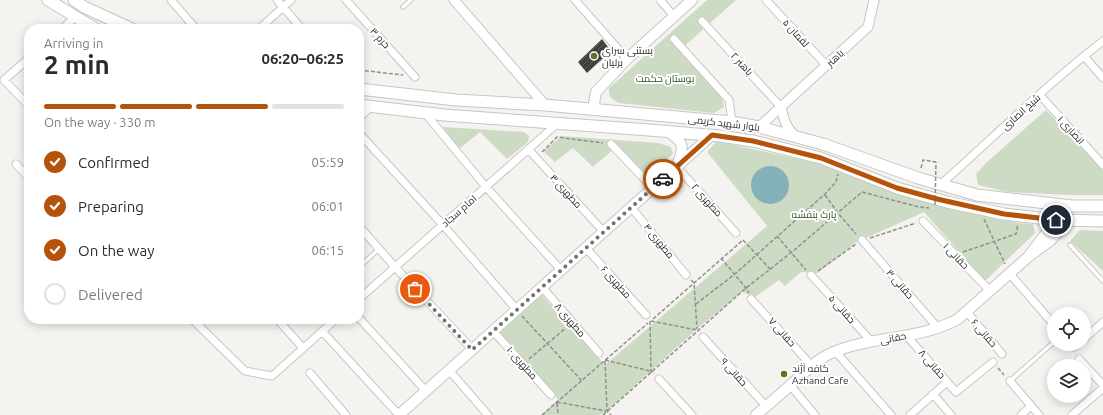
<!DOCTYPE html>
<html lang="en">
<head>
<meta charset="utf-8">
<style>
	:root { --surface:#fff; --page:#f2f2f3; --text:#2b2b33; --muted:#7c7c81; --line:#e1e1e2; --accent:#b45309 }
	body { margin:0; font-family:Ubuntu,Cairo,sans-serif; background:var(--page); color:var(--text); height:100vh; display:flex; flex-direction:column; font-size:15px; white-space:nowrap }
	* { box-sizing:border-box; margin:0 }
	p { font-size:13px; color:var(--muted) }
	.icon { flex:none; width:22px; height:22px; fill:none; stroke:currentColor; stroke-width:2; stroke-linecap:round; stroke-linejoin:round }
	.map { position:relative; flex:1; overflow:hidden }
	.side { position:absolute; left:24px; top:24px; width:340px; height:300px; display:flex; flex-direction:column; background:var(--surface); border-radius:16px; box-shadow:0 2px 10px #0003 }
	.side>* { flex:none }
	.controls { position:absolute; left:1047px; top:307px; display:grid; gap:8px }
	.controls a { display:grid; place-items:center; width:44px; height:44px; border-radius:50%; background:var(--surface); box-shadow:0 2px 10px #0003; font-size:20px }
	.pin { position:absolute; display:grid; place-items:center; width:34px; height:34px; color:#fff; margin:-17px; border:2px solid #fff; border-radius:50%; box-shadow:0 1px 4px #0007 }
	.courier { position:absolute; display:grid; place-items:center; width:40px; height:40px; margin:-20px; border:3px solid #b45309; border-radius:50%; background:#fff; color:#222; box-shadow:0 1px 5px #0007 }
	.summary em { font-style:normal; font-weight:700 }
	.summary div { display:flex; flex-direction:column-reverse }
	.summary { display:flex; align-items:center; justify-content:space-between; height:68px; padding:0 20px }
	h1 { font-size:26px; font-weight:700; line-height:30px }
	.bar { display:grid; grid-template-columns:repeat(4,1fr); gap:6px 4px; align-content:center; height:48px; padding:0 20px }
	.bar i { height:5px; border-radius:3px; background:var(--line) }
	.bar .active { background:var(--accent) }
	.bar p { grid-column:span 4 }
	ol { padding:0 20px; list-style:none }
	li { display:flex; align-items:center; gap:12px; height:44px }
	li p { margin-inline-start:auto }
	li .icon { padding:4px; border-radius:50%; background:var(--accent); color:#fff; stroke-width:4 }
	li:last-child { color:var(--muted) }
	li i { width:22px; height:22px; border:2px solid var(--line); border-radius:50% }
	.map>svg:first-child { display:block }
</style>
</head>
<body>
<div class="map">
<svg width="1103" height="415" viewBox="0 0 1103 415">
	<defs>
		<pattern id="building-hatch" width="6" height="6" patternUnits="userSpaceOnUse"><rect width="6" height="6" fill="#41403d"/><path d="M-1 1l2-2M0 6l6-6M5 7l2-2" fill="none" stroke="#5a5a57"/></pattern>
	</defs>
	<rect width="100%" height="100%" fill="#f5f3f0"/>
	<path fill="#cddbc4" d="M707,0H736L680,50L719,93L722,98L724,107L714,113L619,103C612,99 608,97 609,88Z
		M1046,110L1103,170V195H1069L1008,192L978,185L976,174L987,162Z
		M443,127L524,132L529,136L528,142L507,159L480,132L459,149Z
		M562,136L658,143L671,147L673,154L643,180L613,150L593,167L573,148L555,162L543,151Z
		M717,141L821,164L913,199L1018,223L1033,224L1035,233L985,281L924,212L855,243L818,273L801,272L785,286L779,280L755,297L742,292L698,328L607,411L600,415H542L558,399L499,333L541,294L605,365L767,226L707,152Z
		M1080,230L1103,231V271L1070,241Z"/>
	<path fill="#85b1b8" d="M751 185a19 19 0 1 1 38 0a19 19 0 1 1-38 0Z"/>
	<path fill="url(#building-hatch)" d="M602,39L611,51L587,73L578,62Z"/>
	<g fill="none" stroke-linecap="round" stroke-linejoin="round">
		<defs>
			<path id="service" d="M403,7L411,0
				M1070,245L1103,281
				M359,267L379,249
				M1010,381L1054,342"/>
			<path id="minor" d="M171,0L196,29
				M277,0L302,29
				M346,0L415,77
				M575,0L627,59
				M660,0L674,16
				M766,0L827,66
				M702,21L781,107
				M62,29L75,17
				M259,29L291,0
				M674,39L729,100L732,122
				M1084,56L1103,78
				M29,58L4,80L29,106
				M1040,95L1103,165
				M425,113L486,187L561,270
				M359,118L372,106
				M359,133L443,225L517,310
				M611,144L653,188
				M528,149L604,232
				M16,164L29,178
				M677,167L736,233
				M940,185C994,137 1046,85 1103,41
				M631,207L686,275
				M923,221L990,291
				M359,226L395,267L472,349
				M862,240L938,328
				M586,248L646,315
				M1010,274L1054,325
				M811,275L872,342
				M542,287L599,353
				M359,299L558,123
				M751,299L812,366
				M967,312L1002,354
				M359,318L426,391
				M192,319L245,371L272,376L336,319
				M277,319L303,348
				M322,331L399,415
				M493,331L551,395
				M906,335L956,392L993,362
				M703,337L766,406
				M1084,339L1103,322
				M1071,344L1074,347L1078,344
				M836,352L891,415
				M1079,359L1103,385
				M449,370L488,415
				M310,373L346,415
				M659,379L692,415
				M1010,381L1039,415
				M790,385L815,415
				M933,394L951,415
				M910,415L947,382
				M1021,415L1031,406
				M1072,415L1103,388"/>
			<path id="tertiary" d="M454,0L545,105
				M781,107C784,120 786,128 796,137
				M759,127L868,27L874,0"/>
			<path id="secondary" d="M593,110L596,92L627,59L692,0
				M668,132C685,142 684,148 677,166
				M1056,220L1028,257L1051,240L1068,221
				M399,415L712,135
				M756,415C769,404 782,393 795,381C805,372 816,360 829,354C870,335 918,341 958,319L1028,257"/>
			<path id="primary" d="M48,0L96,29
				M74,0L84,7L132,29
				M359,89L456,100L545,105L732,122L759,127L823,144L918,178L977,195L1072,206H1103
				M359,105L444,115L649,130L720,136L753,141L821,158L897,188L947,202L1004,214L1056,220L1103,221"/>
		</defs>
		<use href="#service" stroke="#c8c6c3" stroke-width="5.5"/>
		<use href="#minor" stroke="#c8c6c3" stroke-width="9"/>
		<use href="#tertiary" stroke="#c8c6c3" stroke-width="11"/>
		<use href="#secondary" stroke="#c8c6c3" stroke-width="12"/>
		<use href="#primary" stroke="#c8c6c3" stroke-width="13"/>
		<path stroke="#908f8d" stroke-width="1.5" stroke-dasharray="4 2" stroke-linecap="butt" d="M359,70L403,75
			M542,152L557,137L603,143
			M921,168L923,160L936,162
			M825,195L838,213L856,234
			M984,219L1005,264
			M777,236L806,270
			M870,238L916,223
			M743,240L770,269
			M963,252L1016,234L1018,224
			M721,258L746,288L749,293
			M818,271L856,244
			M691,280L694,283L697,329
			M696,304L735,274L825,194L836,182L838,174
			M522,316L582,381
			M653,319L743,240
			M650,321L651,371L654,374
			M651,321L697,330
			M529,359L567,327
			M605,360L650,371
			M605,361L607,411L611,415
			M998,368L1004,375
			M557,402L606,411
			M557,403L558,415
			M542,415L648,323
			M603,415L746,288L792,252L862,192L919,207L929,208"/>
		<use href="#service" stroke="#fff" stroke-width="3.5"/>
		<use href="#minor" stroke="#fff" stroke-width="7"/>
		<use href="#tertiary" stroke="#fff" stroke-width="9"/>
		<use href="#secondary" stroke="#fff" stroke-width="10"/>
		<use href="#primary" stroke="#fff" stroke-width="11"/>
		<path stroke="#908f8d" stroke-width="1.5" stroke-dasharray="4 2" stroke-linecap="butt" d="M935,205L936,162"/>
	</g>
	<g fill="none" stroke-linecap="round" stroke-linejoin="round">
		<path stroke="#737270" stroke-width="4" stroke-dasharray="0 7.2" d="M415,289L472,350L663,179"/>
		<path stroke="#b45309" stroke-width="5" d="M663,179L712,135L753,141L821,158L897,188L937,199L1004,214L1056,220"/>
	</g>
	<g fill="#62721f" stroke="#fff" stroke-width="1.5">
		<circle cx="594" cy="56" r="4"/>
		<circle cx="784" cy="374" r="4"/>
	</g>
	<g text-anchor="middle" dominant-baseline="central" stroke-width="4" stroke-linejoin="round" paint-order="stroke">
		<g font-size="10" fill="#2d2c2b" stroke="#fff">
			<text transform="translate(796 33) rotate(48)">لقمان ۵</text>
			<text transform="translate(380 38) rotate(48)">خرم ۳</text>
			<text transform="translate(835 58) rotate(-43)">باهنر</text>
			<text transform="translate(742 64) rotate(47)">باهنر ۲</text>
			<text transform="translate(1021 112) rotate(-42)">شیخ انصاری</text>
			<text transform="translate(724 123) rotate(7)">بلوار شهید کریمی</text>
			<text transform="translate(1071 130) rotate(48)">انصاری ۱</text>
			<text transform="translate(566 191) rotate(48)">مطهری ۳</text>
			<text transform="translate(707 200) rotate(48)">مطهری ۲</text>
			<text transform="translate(459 211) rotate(-41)">امام سجاد</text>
			<text transform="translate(659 241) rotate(51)">مطهری ۴</text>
			<text transform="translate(956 256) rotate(46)">حقانی ۱</text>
			<text transform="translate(616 282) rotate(48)">مطهری ۶</text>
			<text transform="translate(900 284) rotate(49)">حقانی ۳</text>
			<text transform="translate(842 309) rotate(48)">حقانی ۵</text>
			<text transform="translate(570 320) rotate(49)">مطهری ۸</text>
			<text transform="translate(782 332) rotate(48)">حقانی ۷</text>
			<text transform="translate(984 333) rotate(49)">حقانی ۶</text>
			<text transform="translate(893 338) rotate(-11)">حقانی</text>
			<text transform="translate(522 363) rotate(48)">مطهری ۱۰</text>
			<text transform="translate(932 364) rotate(49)">حقانی ۸</text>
			<text transform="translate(734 372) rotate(48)">حقانی ۹</text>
		</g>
		<g font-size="10" fill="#2d2c2b" stroke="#fff" text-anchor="start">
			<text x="602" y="50">بستنی سرای<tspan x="602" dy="12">برلیان</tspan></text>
			<text x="792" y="368">کافه آژند<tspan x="792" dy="12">Azhand Cafe</tspan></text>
		</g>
		<g font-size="10" fill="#365022" stroke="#fff">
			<text x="665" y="78">بوستان حکمت</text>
			<text x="814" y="214">پارک بنفشه</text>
		</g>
	</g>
</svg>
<div class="controls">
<a><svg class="icon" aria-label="locate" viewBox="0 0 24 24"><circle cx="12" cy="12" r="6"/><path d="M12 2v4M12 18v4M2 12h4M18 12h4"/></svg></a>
<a><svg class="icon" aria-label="layers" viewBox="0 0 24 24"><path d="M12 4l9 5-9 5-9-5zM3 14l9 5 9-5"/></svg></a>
</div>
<div class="pin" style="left:415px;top:289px;background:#ea580c"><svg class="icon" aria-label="bag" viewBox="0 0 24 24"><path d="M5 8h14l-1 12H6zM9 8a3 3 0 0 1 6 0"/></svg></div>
<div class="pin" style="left:1056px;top:220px;background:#1f2937"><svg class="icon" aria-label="home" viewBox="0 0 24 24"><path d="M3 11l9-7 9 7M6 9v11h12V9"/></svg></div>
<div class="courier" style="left:663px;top:179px"><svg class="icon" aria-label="car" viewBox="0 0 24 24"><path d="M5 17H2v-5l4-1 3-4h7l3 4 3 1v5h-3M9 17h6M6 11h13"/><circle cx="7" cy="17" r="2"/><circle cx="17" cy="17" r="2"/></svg></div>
<section class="side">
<div class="summary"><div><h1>2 min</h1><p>Arriving in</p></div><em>06:20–06:25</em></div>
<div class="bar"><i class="active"></i><i class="active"></i><i class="active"></i><i></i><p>On the way · 330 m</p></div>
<ol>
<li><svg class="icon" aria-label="check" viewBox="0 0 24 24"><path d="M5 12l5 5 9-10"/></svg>Confirmed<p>05:59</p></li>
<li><svg class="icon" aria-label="check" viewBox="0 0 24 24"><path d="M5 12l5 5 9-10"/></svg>Preparing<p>06:01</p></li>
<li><svg class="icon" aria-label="check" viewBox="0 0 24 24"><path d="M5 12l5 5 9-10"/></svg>On the way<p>06:15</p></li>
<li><i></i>Delivered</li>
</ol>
</section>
</div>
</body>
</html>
